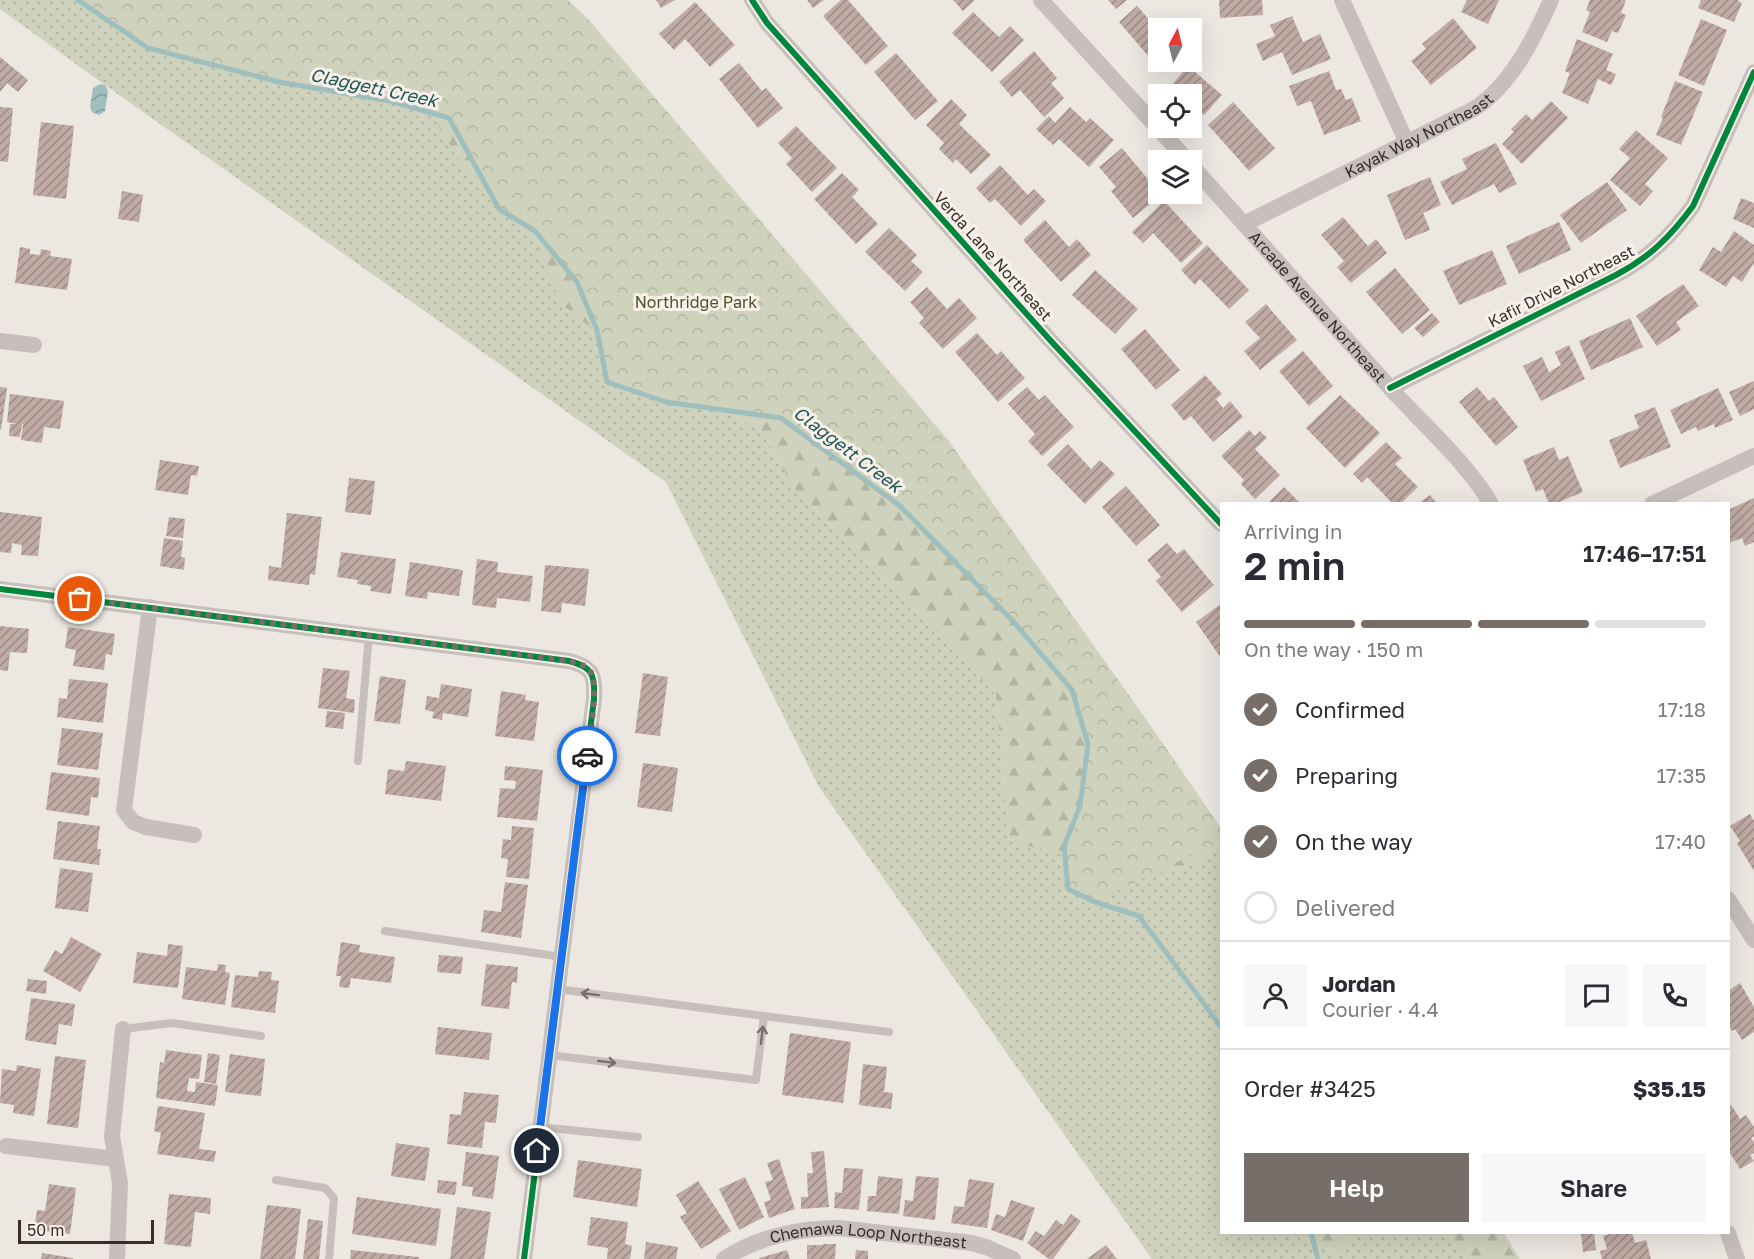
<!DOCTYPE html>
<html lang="en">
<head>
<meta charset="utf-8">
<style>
	:root { --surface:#fff; --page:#f7f7f7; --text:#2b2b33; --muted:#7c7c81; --line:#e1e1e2; --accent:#776e6a }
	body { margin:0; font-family:"Golos Text",sans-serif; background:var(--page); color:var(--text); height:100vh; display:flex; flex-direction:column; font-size:22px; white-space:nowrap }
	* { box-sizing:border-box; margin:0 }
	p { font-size:20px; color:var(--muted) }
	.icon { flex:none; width:33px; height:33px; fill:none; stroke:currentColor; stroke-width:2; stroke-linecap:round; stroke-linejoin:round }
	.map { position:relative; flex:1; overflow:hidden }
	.panel { position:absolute; left:1220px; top:502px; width:510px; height:732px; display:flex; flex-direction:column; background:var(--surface); border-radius:0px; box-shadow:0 6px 24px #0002 }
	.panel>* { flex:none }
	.needle { width:39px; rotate:7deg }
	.tools { position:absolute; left:1148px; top:18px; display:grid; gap:12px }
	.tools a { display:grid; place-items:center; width:54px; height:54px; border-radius:0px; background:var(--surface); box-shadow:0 6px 24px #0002; font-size:30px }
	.scale { position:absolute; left:18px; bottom:15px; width:136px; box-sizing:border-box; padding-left:6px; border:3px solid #372d29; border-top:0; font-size:16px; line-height:21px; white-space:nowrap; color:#372d29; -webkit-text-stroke:4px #f9f1e9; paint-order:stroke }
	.pin { position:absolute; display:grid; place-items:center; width:51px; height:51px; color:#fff; margin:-26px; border:3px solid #fff; border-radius:50%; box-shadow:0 2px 6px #0007 }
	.courier { position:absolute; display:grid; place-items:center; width:60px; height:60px; margin:-30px; border:4px solid #1a73e8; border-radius:50%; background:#fff; color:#222; box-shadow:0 2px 8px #0007 }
	.head em { font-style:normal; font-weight:600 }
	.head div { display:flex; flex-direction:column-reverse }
	.head { display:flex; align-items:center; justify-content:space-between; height:102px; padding:0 24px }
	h1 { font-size:39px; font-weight:600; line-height:45px }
	.bar { display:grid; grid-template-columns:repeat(4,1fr); gap:9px 6px; align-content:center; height:72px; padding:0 24px }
	.bar i { height:8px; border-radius:4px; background:var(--line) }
	.bar .selected { background:var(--accent) }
	.bar p { grid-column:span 4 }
	.line { display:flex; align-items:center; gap:15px; padding:0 24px; border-top:2px solid var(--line) }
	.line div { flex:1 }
	.round { display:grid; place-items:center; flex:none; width:63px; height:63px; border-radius:0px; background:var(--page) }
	ol { padding:0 24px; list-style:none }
	li { display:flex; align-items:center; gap:18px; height:66px }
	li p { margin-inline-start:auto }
	li .icon { padding:6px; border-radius:50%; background:var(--accent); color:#fff; stroke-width:4 }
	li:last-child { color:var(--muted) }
	li i { width:33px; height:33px; border:3px solid var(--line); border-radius:50% }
	.cta { display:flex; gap:12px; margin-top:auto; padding:12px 24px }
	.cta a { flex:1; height:69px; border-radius:0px; background:var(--accent); color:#fff; font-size:24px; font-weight:600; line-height:69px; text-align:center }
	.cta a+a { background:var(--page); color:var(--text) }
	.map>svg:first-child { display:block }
</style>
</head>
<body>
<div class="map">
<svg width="1754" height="1259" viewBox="0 0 1754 1259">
	<defs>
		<pattern id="grass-dots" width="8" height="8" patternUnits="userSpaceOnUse" patternTransform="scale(1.5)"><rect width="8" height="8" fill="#cfd2bc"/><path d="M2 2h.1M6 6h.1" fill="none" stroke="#b2b5a2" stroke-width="1.8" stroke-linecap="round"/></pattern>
		<pattern id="forest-firs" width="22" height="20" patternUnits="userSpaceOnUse" patternTransform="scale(1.5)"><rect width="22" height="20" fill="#cfd2bc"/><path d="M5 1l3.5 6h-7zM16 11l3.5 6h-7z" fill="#b2b5a2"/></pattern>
		<pattern id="park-crowns" width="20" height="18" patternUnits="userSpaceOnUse" patternTransform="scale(1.5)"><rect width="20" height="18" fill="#cfd2bc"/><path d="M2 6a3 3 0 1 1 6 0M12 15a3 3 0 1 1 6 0" fill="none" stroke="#b2b5a2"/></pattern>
		<pattern id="water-waves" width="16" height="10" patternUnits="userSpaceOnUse" patternTransform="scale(1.5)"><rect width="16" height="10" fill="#9ebfbe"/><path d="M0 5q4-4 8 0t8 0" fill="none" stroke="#829c9a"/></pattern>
		<pattern id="building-hatch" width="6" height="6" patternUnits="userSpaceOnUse" patternTransform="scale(1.5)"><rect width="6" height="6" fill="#c0aaa4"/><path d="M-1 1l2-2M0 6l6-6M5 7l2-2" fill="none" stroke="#9d8b86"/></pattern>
	</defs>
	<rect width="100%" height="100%" fill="#ede7e2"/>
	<path fill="url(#grass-dots)" d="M0,0H255L422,98L525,213L635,362L763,432L793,487L996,694L1009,841L1193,865L1221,843V1233H1290L1337,1253L1355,1233H1445L1465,1259H1152L819,787L666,482L105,85L0,9Z"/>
	<path fill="url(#forest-firs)" d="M255,0H568L588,19L1221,828V843L1193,865L1150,876L1009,841L996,694L793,487L763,432L635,362L560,303L525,213L465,169L422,99Z
		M1290,1233H1355L1338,1253Z
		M1445,1233H1504L1520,1259H1465Z"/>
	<path fill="url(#park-crowns)" d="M78,0H563L588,19L948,440L1155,732L1221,828V841L1095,902L1068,889L1064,846L1080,806L1088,744L1072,690L1012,620L900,506L781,418L666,402L607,382L597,330L577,282L535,231L499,209L449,118L390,101L279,82L148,48Z"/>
	<path fill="url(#water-waves)" d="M100,84L105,85L108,91L105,111L99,115L92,112L90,107L93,88Z"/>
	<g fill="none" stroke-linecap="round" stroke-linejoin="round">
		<path stroke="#9ebfbe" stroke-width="5" d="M78,0L148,48L279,82L390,101L449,118L499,209L535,231L577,282L597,330L607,382L666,402L781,418L900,506L1012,620L1072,690L1088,744L1080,806L1064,846L1068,889L1095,902L1139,916L1221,1027
			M1311,1233L1318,1259"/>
	</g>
	<path fill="url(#building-hatch)" d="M656,0H675L661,8Z
		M807,0H824L813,8Z
		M841,0H848L888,46L866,65L823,16Z
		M953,0H975L963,11Z
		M1108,0H1127L1116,9Z
		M1219,0H1262L1263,15L1220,18Z
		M1467,0H1499L1488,24L1461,12Z
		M1590,0H1626L1621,13L1626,15L1618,33L1612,31L1607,42L1582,32L1590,12L1586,10Z
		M1701,0H1738V1L1742,3L1734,22L1698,8Z
		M695,2L735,45L710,67L685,39L674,50L659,34Z
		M1137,6L1154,25L1162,18L1171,28H1158V62H1160L1156,65L1119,22Z
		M973,12L999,37L1010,26L1024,40L992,72L952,33Z
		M1292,16L1303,42L1320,34L1331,59L1292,75L1282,52L1263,61L1256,44L1275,36L1270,25Z
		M1453,18L1477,48L1431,85L1411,61L1426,49L1422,44Z
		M1701,19L1727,30L1704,86L1678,75Z
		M1577,39L1613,54L1606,70L1616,74L1611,85L1598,79L1588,104L1562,93L1570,73L1565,71Z
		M1034,51L1057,78L1051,83L1064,98L1044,117L1020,90L1012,97L999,82Z
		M896,53L938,101L915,120L874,72Z
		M0,57L28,80L18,92L7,83L0,92Z
		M739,63L762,91L766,88L783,108L758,128L719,79Z
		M1188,66L1222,95L1204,115L1191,104V94H1180L1171,86Z
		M1329,71L1336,90L1341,89L1346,100L1352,98L1361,121L1324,135L1311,101L1297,106L1289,86Z
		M1675,81L1703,92L1681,145L1656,135L1663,118L1661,117Z
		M951,99L967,115L959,124L991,155L971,174L956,159L953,163L939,149L944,143L926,125Z
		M1551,101L1568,118L1522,164L1502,144L1514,132L1511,129L1526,114L1532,120Z
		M1233,102L1275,148L1249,171L1208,125Z
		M0,107L13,108L8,162L0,161Z
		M1070,107L1086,122L1090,118L1114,140L1089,167L1059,139L1053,145L1036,129L1049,116L1055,123Z
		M41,122L74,126L66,199L33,195Z
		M796,126L837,168L812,192L786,164L792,158L778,143Z
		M1636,130L1668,158L1645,184L1653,191L1640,206L1610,180L1630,158L1619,149Z
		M1496,143L1517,184L1499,193L1494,184L1452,205L1440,182L1467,169L1462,159Z
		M1122,148L1161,195L1133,218L1111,191L1116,187L1099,167Z
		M1000,165L1028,195L1034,189L1046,201L1021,226L995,199L990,203L976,188Z
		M842,173L859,190L852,197L878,224L856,244L814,199Z
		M1430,177L1441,205L1423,213L1430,230L1405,240L1387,195Z
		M1607,182L1627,210L1581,243L1560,215Z
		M122,191L143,195L139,222L118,219Z
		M1741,198L1754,203V228L1733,219Z
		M1164,201L1203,243L1181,263L1153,233L1143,243L1132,232Z
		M1343,217L1368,246L1376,239L1387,253L1351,283L1337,267L1344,261L1321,235Z
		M1045,220L1069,247L1077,239L1091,255L1061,282L1023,240Z
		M1559,222L1571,250L1519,274L1506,246Z
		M889,228L917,255L911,261L923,272L905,291L865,252Z
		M1734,231L1754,245V263L1742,282L1733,276L1726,287L1699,270L1713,247L1721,252Z
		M1207,245L1249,290L1229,309L1200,279L1195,285L1181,270Z
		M20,247L30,249V254L40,255L41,249L51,251L50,256L72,259L67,290L15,283Z
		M1492,250L1507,284L1459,305L1443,271Z
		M1395,268L1430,310L1402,334L1366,292Z
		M1095,270L1138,309L1115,334L1072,295Z
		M1683,284L1699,306L1676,322L1681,330L1657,346L1636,316Z
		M927,287L947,309L959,298L977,318L943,349L919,323L924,318L910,302Z
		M1266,304L1297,340L1260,370L1244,351L1260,338L1245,322Z
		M1432,313L1440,322L1423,337L1414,328Z
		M1630,318L1643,347L1591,370L1579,341Z
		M1145,329L1180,370L1156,390L1121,349Z
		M977,333L997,355L1001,351L1025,378L998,402L955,352Z
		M1569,345L1585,379L1541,401L1523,366L1542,357L1549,372L1561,365L1555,352Z
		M1303,351L1333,386L1309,406L1279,371Z
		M1205,375L1222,394L1216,399L1223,408L1230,401L1243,417L1213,442L1191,416L1184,421L1171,405Z
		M1754,381V409L1740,416L1729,392Z
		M0,387L7,388L1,430H0Z
		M1027,387L1039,400L1045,395L1074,427L1042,456L1028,441L1035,434L1008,404Z
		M1477,387L1489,401L1494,397L1518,427L1496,446L1459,402Z
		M1718,388L1733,420L1715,428L1714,424L1698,431L1696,427L1681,434L1670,410Z
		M10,394L64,401L60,429L44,427L42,443L21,440L23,424H22L20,437L9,436L10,424H17L7,422Z
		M1340,395L1380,433L1345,468L1306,428Z
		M1655,407L1671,447L1620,468L1609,440L1639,428L1634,415Z
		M1249,430L1255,436L1260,431L1267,438L1255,449L1280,475L1255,499L1241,484L1244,480L1221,456Z
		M1386,442L1402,458L1395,464L1418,487L1400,504H1393L1367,477L1362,483L1353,474Z
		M1068,444L1091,469L1100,460L1115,474L1085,504L1047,465Z
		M1554,447L1559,460L1568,456L1583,492L1554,504H1549L1543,489L1536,492L1523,460Z
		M160,460L199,466L197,476L191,475L188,495L155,490Z
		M349,478L375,481L371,515L345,512Z
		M1126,486L1160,525L1136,546L1102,507Z
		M1284,487L1301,504H1267Z
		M1430,495L1437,504H1418Z
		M1754,498V542L1745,546L1742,538L1729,543L1728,510Z
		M0,512L42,517L38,556L21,555L22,545L12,543L11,553L0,552Z
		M287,513L322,517L315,575L310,574L309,585L268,580L269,566L281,568Z
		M169,517L185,519L183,538L166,536Z
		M164,538L183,541L181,557L185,558L184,570L160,566Z
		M1167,543L1177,554L1184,549L1214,585L1182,612L1156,581L1161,577L1147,560Z
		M341,552L396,559L391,594L370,591L371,586L357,584L358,580L337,577Z
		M477,559L498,562L497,572L533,576L530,602L497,598L496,608L472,605Z
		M410,562L463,570L459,596L428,592L427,599L405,596Z
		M545,565L589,569L585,606L562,603L561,613L541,611Z
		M1221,604V658L1196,622Z
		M0,626L29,629L27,653L10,652L8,671L0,670Z
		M68,627L115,634L112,655L106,654L104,670L73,666L76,650L65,648Z
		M323,668L350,671L346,698L355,700L354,713L318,708Z
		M643,673L668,677L660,736L635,733Z
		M380,676L406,680L400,724L374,721Z
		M69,679L108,683L103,723L57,717L59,698L67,699Z
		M441,684L472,689L468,717L443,713L442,720L432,718L434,712L425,710L427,696L439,698Z
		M501,691L526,695L525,700L539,702L534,741L495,736Z
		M327,711L345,713L343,729L325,727Z
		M62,728L103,733L98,770L57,765Z
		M406,761L446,766L441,801L385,794L388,769L404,771Z
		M643,763L678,768L672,812L637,807Z
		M505,766L543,770L537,821L497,817L500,788L515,789L516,781L504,780Z
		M51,772L100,778L98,798L91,797L89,816L46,810Z
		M1750,814L1754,821V871L1737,843L1740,841L1730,826Z
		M58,821L100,826L97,849H101L99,865L53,859Z
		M512,826L534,828L529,879L506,877L508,859L501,858L503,839L511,840Z
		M60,868L93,873L88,912L55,908Z
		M505,882L528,885L521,938L481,932L484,910L501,912Z
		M71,937L102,954L80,992L43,971L55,950L62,954Z
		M341,942L360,945L359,952L395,957L391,983L351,978L349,988L339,987L341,976H336Z
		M168,944L183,946L178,988L133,983L137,952L167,956Z
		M439,955L463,957L461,974L437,972Z
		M218,964L226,965L225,972L230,973L225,1005L182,999L186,967L217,971Z
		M486,964L518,967L517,983L512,982L509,1009L481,1006Z
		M259,971L272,972L271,980L279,981L275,1013L231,1007L235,975L258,977Z
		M28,979L47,981L46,994L26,991Z
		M1740,983L1754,1007V1032L1742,1040L1735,1029L1732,1031L1728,1025V991Z
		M31,998L75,1004L72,1026L59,1024L56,1045L25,1040Z
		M438,1027L492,1033L489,1060L435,1054Z
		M790,1033L851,1042L843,1103L782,1095Z
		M166,1050L202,1055L199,1079L189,1078L187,1091L195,1092L196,1082L218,1085L215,1106L156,1098L160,1062L164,1063Z
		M208,1053L220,1055L216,1084L204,1082Z
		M230,1054L265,1059L261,1096L225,1092Z
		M55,1056L86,1060L78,1128L47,1124Z
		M863,1064L887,1067L884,1092L893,1093L891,1109L859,1105Z
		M17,1065L41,1069L34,1116L13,1113L14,1105L0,1103L2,1069L16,1071Z
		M464,1092L499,1095L496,1123L485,1122L482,1148L447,1144L450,1114L461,1115Z
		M1731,1105L1740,1119L1746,1115L1754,1127V1136L1751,1138L1754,1142V1153L1750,1155L1754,1161L1740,1169L1728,1150V1107Z
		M158,1106L205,1113L199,1149L216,1151L214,1162L157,1154L161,1133L154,1131Z
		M396,1143L430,1148L425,1181L391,1176Z
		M824,1151L829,1207L801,1209V1197H808L807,1173H813L811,1152Z
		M466,1152L499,1156L493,1199L472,1196L473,1187L462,1186Z
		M779,1159L795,1209L769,1218L764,1202L771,1200L765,1182L773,1180L767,1163Z
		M578,1160L642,1169L637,1207L573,1197Z
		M844,1168L863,1169L859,1210L834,1208L835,1192L842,1193Z
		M878,1176L903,1179L899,1214L867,1211L868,1196H876Z
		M916,1176L939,1178L935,1220L903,1216L905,1200L913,1201Z
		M745,1177L764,1217L739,1230L719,1189Z
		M969,1179L994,1183L987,1228L951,1223L954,1206L964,1207Z
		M438,1180L457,1182L455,1195L437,1193Z
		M698,1181L731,1231L701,1249L680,1217L687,1213L676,1195Z
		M49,1184L76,1188L70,1234L34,1230L37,1210L45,1211Z
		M169,1194L211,1198L210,1214L195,1212L191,1247L164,1244Z
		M357,1197L441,1209L436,1246L352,1234Z
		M1011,1200L1035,1208L1023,1241L991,1230L996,1214L1005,1217Z
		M267,1205L301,1209L295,1259H260Z
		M457,1207L491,1212L484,1259H450Z
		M1071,1214L1081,1221L1053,1259H1049L1027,1243L1036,1231L1044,1236L1056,1220L1063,1225Z
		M591,1217L628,1222L625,1244L632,1246L630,1259H607L608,1248L587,1245Z
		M308,1219L323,1221L319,1259H303Z
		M1594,1233L1596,1250L1583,1252L1581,1234Z
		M1613,1233H1632L1635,1243L1646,1240L1651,1259H1602L1600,1251L1607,1249L1603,1236Z
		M646,1242L678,1247L676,1259H644Z
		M823,1244H836L835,1259H807V1245H823Z
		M1106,1245L1117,1259H1087Z
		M351,1250L419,1257V1259H350Z
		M787,1250L790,1259H759V1258Z
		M856,1250L868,1251V1259H855Z
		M42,1253L73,1258V1259H41Z"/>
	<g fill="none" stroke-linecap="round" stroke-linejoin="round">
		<path stroke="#c6bfbb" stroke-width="8" d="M358,761L369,635
			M385,931L562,957
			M764,1016L889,1032
			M123,1029L172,1023L261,1036
			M549,1055L756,1080L764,1016L557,989
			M540,1127L638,1137
			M276,1180L325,1188L334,1198L329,1259"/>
		<g stroke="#c6bfbb" stroke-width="16">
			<path d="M752,0L767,23L1050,340L1221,524"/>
			<path d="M1041,0L1187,160"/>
			<path d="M1342,0L1407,143"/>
			<path id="s1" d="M1191,165C1259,240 1325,316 1392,390C1424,425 1468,464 1491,504"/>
			<path id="s2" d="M1244,224L1452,120C1460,116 1469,112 1477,107C1513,82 1534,38 1551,0"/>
			<path d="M0,341L34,345"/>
			<path d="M1390,388L1616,275C1650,257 1670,237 1693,206L1754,72"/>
			<path d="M1652,504L1754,456"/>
			<path d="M0,589L569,661C593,667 595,675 594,699L524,1259"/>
			<path d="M150,607L124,810L133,822L146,827L194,835"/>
			<path d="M1728,899L1754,940"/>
			<path d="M6,1146L116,1159"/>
			<path d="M1728,1233L1737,1259"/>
			<path d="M117,1259L120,1183L112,1136L123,1029"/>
			<path id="s3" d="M724,1259C757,1237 800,1228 839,1228L972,1243L986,1247L1013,1259"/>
		</g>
		<defs>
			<path id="cycleway" d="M752,0L767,23L1050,340L1221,524
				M1390,388L1616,275C1650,257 1670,237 1693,206L1754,72
				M0,589L569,661C593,667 595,675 594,699L524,1259"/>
		</defs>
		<use href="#cycleway" stroke="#f9f1e9" stroke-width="10"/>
		<use href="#cycleway" stroke="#00873e" stroke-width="6"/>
	</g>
	<defs><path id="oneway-shaft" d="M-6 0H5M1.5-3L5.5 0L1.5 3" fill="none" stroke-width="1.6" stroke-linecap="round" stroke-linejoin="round" transform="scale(1.5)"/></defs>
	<g stroke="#776f6b">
		<use href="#oneway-shaft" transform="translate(590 994) rotate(-173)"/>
		<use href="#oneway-shaft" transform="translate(762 1035) rotate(-83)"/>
		<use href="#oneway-shaft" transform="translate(607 1062) rotate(7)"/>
	</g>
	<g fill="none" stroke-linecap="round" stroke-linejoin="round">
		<path stroke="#776e6a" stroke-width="6" stroke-dasharray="0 10.8" d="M80,599L569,661C577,663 585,664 590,671C600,684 589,739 587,756"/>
		<path stroke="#1a73e8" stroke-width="8" d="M537,1151L587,756"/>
	</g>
	<g text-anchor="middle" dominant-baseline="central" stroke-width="6" stroke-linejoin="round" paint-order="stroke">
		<g font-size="16" fill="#372d29" stroke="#f9f1e9">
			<text stroke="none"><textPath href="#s2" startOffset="196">Kayak Way Northeast</textPath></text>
			<text transform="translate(993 256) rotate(48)">Verda Lane Northeast</text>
			<text transform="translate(1561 286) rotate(-27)">Kafir Drive Northeast</text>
			<text stroke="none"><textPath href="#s1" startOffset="190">Arcade Avenue Northeast</textPath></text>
			<text stroke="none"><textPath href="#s3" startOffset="150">Chemawa Loop Northeast</textPath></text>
		</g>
		<g font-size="16" fill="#48552d" stroke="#f9f1e9">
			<text x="696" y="302">Northridge Park</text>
		</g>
		<g font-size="18" font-style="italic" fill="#1f5758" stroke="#f9f1e9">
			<text transform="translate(374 87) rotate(12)">Claggett Creek</text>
			<text transform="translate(848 449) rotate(37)">Claggett Creek</text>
		</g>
	</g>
</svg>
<div class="tools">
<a><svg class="needle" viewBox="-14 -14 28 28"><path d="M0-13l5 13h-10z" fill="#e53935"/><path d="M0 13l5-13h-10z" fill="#7c7c81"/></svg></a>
<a><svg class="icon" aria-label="locate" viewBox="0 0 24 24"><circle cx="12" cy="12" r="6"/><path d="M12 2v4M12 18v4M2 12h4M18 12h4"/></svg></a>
<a><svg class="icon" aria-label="layers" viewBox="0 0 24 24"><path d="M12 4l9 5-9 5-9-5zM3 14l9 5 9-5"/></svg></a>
</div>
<div class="scale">50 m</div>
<div class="pin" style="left:80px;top:599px;background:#ea580c"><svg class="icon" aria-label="bag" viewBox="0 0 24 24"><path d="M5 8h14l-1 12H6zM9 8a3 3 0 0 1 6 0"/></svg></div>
<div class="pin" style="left:537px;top:1151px;background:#1f2937"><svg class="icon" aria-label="home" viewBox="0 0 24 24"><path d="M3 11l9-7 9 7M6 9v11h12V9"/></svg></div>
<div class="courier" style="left:587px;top:756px"><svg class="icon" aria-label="car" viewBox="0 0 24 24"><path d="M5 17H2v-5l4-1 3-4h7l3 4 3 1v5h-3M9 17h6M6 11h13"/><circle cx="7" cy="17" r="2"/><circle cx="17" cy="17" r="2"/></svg></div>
<section class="panel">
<div class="head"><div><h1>2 min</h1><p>Arriving in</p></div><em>17:46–17:51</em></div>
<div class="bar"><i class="selected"></i><i class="selected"></i><i class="selected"></i><i></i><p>On the way · 150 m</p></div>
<ol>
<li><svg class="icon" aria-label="check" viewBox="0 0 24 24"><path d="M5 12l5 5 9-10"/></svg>Confirmed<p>17:18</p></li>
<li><svg class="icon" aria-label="check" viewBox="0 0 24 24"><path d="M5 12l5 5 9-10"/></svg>Preparing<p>17:35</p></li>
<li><svg class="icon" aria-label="check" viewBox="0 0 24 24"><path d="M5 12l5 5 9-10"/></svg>On the way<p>17:40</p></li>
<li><i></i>Delivered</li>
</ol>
<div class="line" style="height:108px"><a class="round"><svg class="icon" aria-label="person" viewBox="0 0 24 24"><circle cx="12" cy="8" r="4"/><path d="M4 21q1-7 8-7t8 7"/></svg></a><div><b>Jordan</b><p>Courier · 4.4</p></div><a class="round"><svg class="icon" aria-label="chat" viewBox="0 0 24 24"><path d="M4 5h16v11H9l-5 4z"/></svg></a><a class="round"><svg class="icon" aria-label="phone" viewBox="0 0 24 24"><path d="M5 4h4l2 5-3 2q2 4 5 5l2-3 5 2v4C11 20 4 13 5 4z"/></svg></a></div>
<div class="line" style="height:78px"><div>Order #3425</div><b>$35.15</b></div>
<div class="cta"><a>Help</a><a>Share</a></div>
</section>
</div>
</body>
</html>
